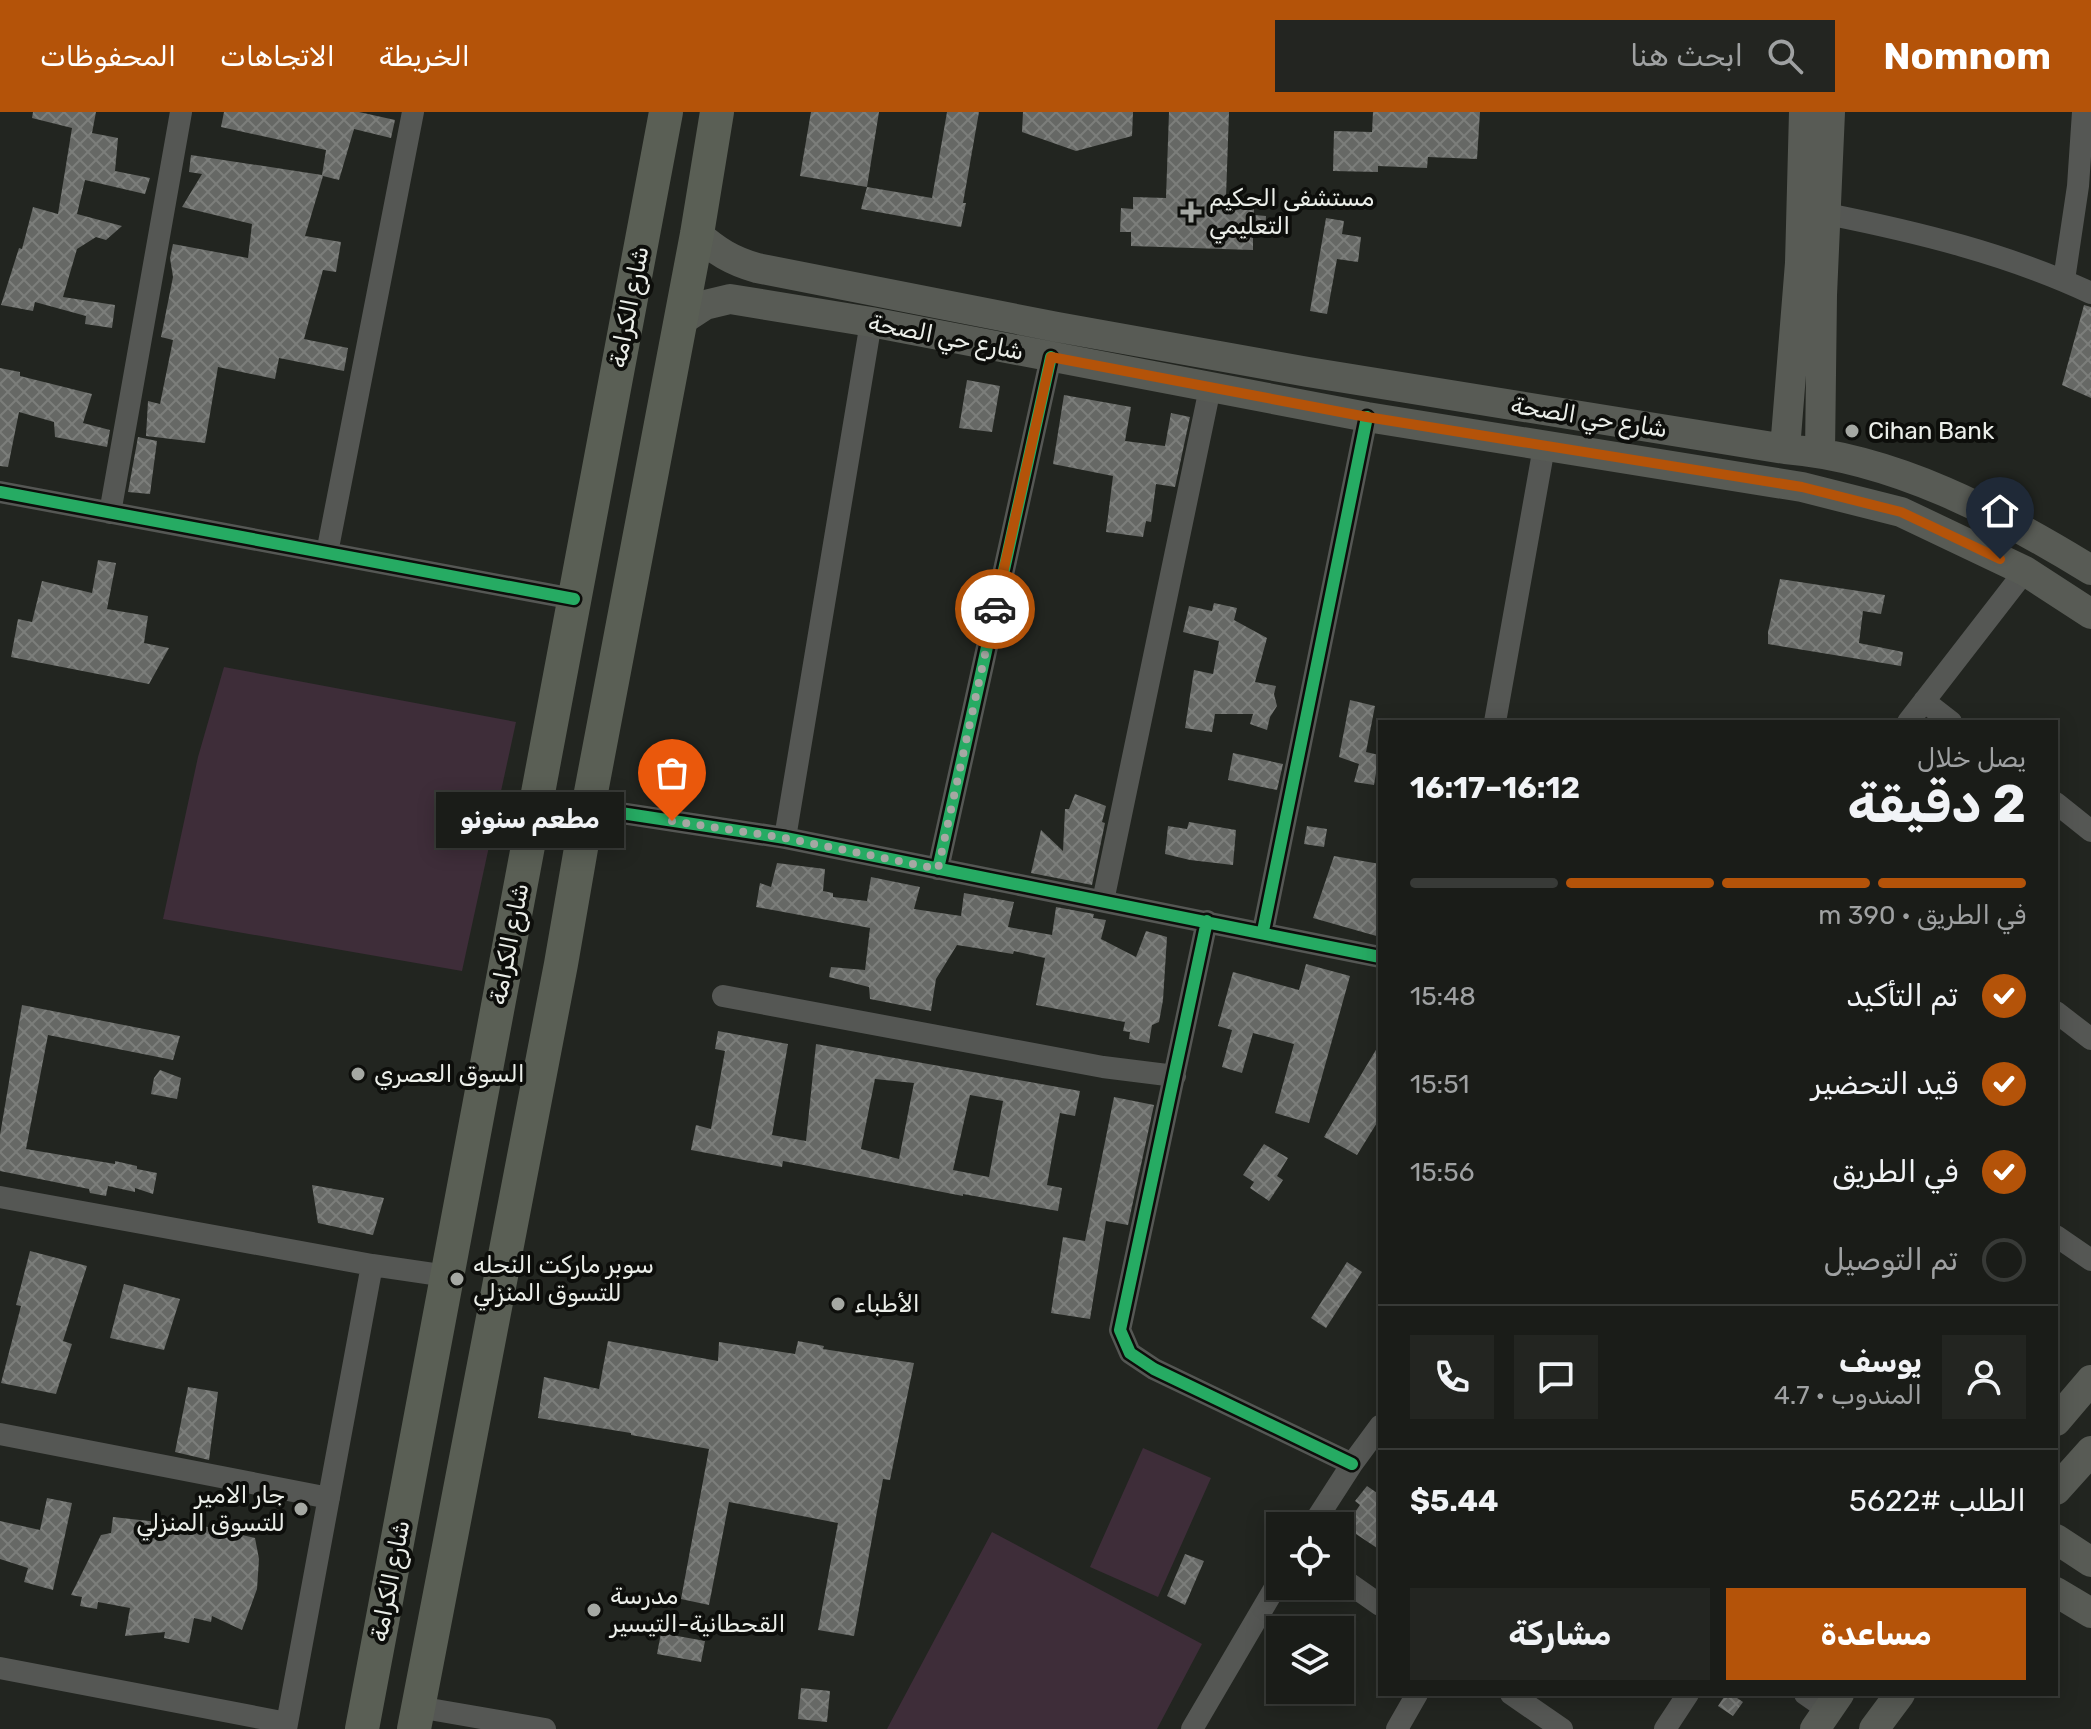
<!DOCTYPE html>
<html lang="ar">
<head>
<meta charset="utf-8">
<style>
	:root { --surface:#1a1c18; --page:#232521; --text:#f1f3f6; --muted:#9fa1a2; --line:#383a37; --accent:#b45309 }
	body { margin:0; font-family:Rubik,Vazirmatn,sans-serif; background:var(--page); color:var(--text); direction:rtl; height:100vh; display:flex; flex-direction:column; font-size:30px; white-space:nowrap }
	* { box-sizing:border-box; margin:0 }
	p { font-size:26px; color:var(--muted) }
	.icon { flex:none; width:44px; height:44px; fill:none; stroke:currentColor; stroke-width:2; stroke-linecap:round; stroke-linejoin:round }
	.map { position:relative; flex:1; overflow:hidden; direction:ltr }
	.side { position:absolute; left:1378px; top:608px; width:680px; height:976px; display:flex; flex-direction:column; background:var(--surface); border-radius:0px; box-shadow:0 4px 20px #0003,0 0 0 2px var(--line); direction:rtl }
	.side>* { flex:none }
	.fabs { position:absolute; left:1266px; top:1400px; display:grid; gap:16px }
	.fabs a { display:grid; place-items:center; width:88px; height:88px; border-radius:0px; background:var(--surface); box-shadow:0 4px 20px #0003,0 0 0 2px var(--line); font-size:40px }
	.pin { position:absolute; display:grid; place-items:center; width:68px; height:68px; color:#fff; margin:-82px -34px; border-radius:50% 50% 50% 0; rotate:-45deg; box-shadow:0 0 8px #0007 }
	.pin .icon { rotate:45deg }
	.courier { position:absolute; display:grid; place-items:center; width:80px; height:80px; margin:-40px; border:6px solid #b45309; border-radius:50%; background:#fff; color:#222; box-shadow:0 2px 10px #0007 }
	.bubble { position:absolute; height:56px; border-radius:0px; background:var(--surface); box-shadow:0 4px 20px #0003,0 0 0 2px var(--line); font-size:26px; font-weight:700; line-height:56px; text-align:center; direction:rtl }
	.headline em { font-style:normal; font-weight:700 }
	.headline div { display:flex; flex-direction:column-reverse }
	.headline { display:flex; align-items:center; justify-content:space-between; height:136px; padding:0 32px }
	h1 { font-size:52px; font-weight:700; line-height:60px }
	.bar { display:grid; grid-template-columns:repeat(4,1fr); gap:12px 8px; align-content:center; height:96px; padding:0 32px }
	.bar i { height:10px; border-radius:6px; background:var(--line) }
	.bar .on { background:var(--accent) }
	.bar p { grid-column:span 4 }
	.line { display:flex; align-items:center; gap:20px; padding:0 32px; border-top:2px solid var(--line) }
	.line div { flex:1 }
	.round { display:grid; place-items:center; flex:none; width:84px; height:84px; border-radius:0px; background:var(--page) }
	ol { padding:0 32px; list-style:none }
	li { display:flex; align-items:center; gap:24px; height:88px }
	li p { margin-inline-start:auto }
	li .icon { padding:8px; border-radius:50%; background:var(--accent); color:#fff; stroke-width:4 }
	li:last-child { color:var(--muted) }
	li i { width:44px; height:44px; border:4px solid var(--line); border-radius:50% }
	.cta { display:flex; gap:16px; margin-top:auto; padding:16px 32px }
	.cta a { flex:1; height:92px; border-radius:0px; background:var(--accent); color:#fff; font-size:32px; font-weight:700; line-height:92px; text-align:center }
	.cta a+a { background:var(--page); color:var(--text) }
	header { display:flex; align-items:center; gap:48px; box-sizing:border-box; height:112px; padding:0 40px; background:var(--accent); color:#fff }
	header strong { font-size:38px }
	nav { display:flex; gap:44px; margin-inline-start:auto; font-size:28px }
	.search { width:560px; height:72px; background:var(--page); display:flex; align-items:center; gap:20px; box-sizing:border-box; padding:0 28px; border-radius:0px; color:var(--muted); font-size:30px }
	.map>svg:first-child { display:block }
</style>
</head>
<body>
<header>
<strong>Nomnom</strong>
<div class="search"><svg class="icon" aria-label="search" viewBox="0 0 24 24"><circle cx="10" cy="10" r="6"/><path d="M15 15l6 6"/></svg>ابحث هنا</div>
<nav><a>الخريطة</a><a>الاتجاهات</a><a>المحفوظات</a></nav>
</header>
<div class="map">
<svg width="2091" height="1617" viewBox="0 0 2091 1617">
	<defs>
		<pattern id="building-cross-hatch" width="8" height="8" patternUnits="userSpaceOnUse" patternTransform="scale(2)"><rect width="8" height="8" fill="#666865"/><path d="M0 0l8 8M0 8l8-8" fill="none" stroke="#7c7e7b"/></pattern>
	</defs>
	<rect width="100%" height="100%" fill="#222520"/>
	<path fill="#3e2d39" d="M224,555L516,610L462,859L163,807L198,645Z
		M1143,1336L1211,1366L1158,1485L1090,1455Z
		M992,1420L1202,1532L1157,1617H887Z"/>
	<path fill="url(#building-cross-hatch)" fill-rule="evenodd" d="M33,0H96L92,21L118,26L115,59L150,66L145,82L85,68L77,102L122,114L106,128L96,125L77,137L63,185L115,193L112,216L85,212L86,204L35,190L33,199L1,193L19,136L22,137L33,95L58,102L72,16L32,6Z
		M224,0H359L395,8L391,26L354,17L339,68L323,64L305,124L341,130L336,160L323,158L304,227L348,236L344,259L279,246L275,267L218,255L205,331L146,324L148,289L160,292L173,228L161,225L173,165L170,146L173,132L248,146L252,112L182,95L202,62L189,60L191,43L322,63L326,38L221,15Z
		M811,0H879L867,75L800,64Z
		M947,0H979L963,91H966L961,115L861,97L867,75L932,86Z
		M1023,0H1133L1132,24L1076,39L1022,20Z
		M1169,0H1229L1226,85L1254,86V103L1266,104L1265,124H1253V138L1131,134V120H1120L1121,96L1133,97V85L1166,86Z
		M1373,0H1480L1477,47L1428,45L1427,56L1378,54V60L1333,59L1334,19L1372,20Z
		M1326,106L1344,109L1342,122L1361,125L1358,150L1337,147L1327,202L1310,199Z
		M2084,193L2091,195V286L2062,273Z
		M0,256L20,260V264L92,282L83,311L110,318L107,335L55,325L54,310L19,300L8,355L0,354Z
		M967,268L1000,274L992,320L959,316Z
		M1064,283L1131,295L1125,329L1165,334L1171,301L1190,305L1175,375L1156,372L1151,410L1146,409L1143,425L1106,420L1113,364L1053,352Z
		M138,325L157,329L150,382L128,380Z
		M98,448L116,451L107,497L148,504L144,531L169,536L149,572L11,545L18,507L32,510L42,469L92,481Z
		M1780,467L1885,483L1881,502L1863,499L1859,531L1903,540L1901,554L1768,532V520Z
		M1214,491L1237,496L1234,508L1267,526L1255,570L1276,574L1274,582L1277,594L1270,605L1267,618L1250,612L1253,602H1215L1212,620L1185,616L1194,558L1213,562L1219,529L1183,520L1189,494L1212,499Z
		M1350,588L1375,594L1366,640L1379,643L1374,673L1354,670L1359,652L1339,645Z
		M1233,641L1283,652L1277,678L1228,668Z
		M1075,682L1106,694L1102,710L1105,711L1092,773L1031,761L1041,718L1063,739L1065,697H1069Z
		M1189,710L1236,718L1233,753L1190,748L1165,742L1168,714L1187,717Z
		M1307,714L1327,717L1324,735L1304,732Z
		M1334,744L1380,752V825L1313,806Z
		M777,751L825,757L823,779L833,781V785L867,789L871,765L920,775L914,797L961,804L964,781L1014,790L1008,815L1052,823L1056,795L1094,802L1093,806L1106,808L1101,827L1136,845L1146,819L1167,825L1163,888L1159,910L1152,913L1149,931L1129,927L1130,920L1123,919L1125,910L1036,893L1045,846L1014,839L1013,842L957,833L936,867L931,899L870,887L869,875L829,865L831,855L865,858L870,816L756,795L760,771L771,775Z
		M1306,852L1350,864L1309,1011L1275,1001L1294,932L1253,921L1242,961L1222,955L1232,918L1218,914L1233,860L1299,878Z
		M22,893L180,924L173,948L48,923L26,1037L115,1052V1049L137,1054V1057L157,1061L153,1082L135,1076V1080L108,1074L106,1084L90,1081L89,1077L0,1059V1023Z
		M718,919L788,932L772,1023L806,1029L816,932L1080,979L1075,1004L1060,1001L1047,1073L1062,1076L1058,1099L963,1082V1084L783,1049L782,1055L691,1038L696,1013L711,1017L725,939L715,937ZM875,967L914,971L899,1047L861,1037ZM970,983L1003,989L989,1065L953,1058Z
		M1380,931V1006L1357,1043L1324,1025Z
		M160,958L181,966L177,987L151,982L154,966Z
		M1114,985L1154,993L1128,1113L1106,1109L1090,1207L1051,1201L1063,1125L1085,1129Z
		M1264,1032L1288,1046L1277,1064L1283,1068L1269,1089L1250,1076L1254,1070L1243,1063Z
		M312,1073L384,1086L373,1123L318,1111Z
		M30,1139L87,1154L63,1229L72,1232L56,1282L1,1271L21,1194L16,1193Z
		M1347,1150L1362,1160L1326,1216L1311,1206Z
		M124,1172L180,1187L164,1238L110,1226Z
		M608,1229L718,1249L719,1230L795,1242L798,1229L824,1234L823,1237L914,1251L890,1368L883,1367L854,1524L818,1518L838,1411L729,1390L709,1493L681,1487L709,1337L631,1323V1321L538,1306L544,1265L599,1277Z
		M188,1275L218,1280L209,1348L175,1340Z
		M1367,1374L1380,1383V1438L1350,1418L1349,1409L1360,1393L1355,1389Z
		M47,1386L72,1391L53,1478L24,1470L28,1456L0,1447V1409L40,1418Z
		M113,1405L185,1413L186,1410L255,1426L259,1447L257,1477L242,1518L212,1504L211,1510L194,1506L189,1531L164,1526L165,1520L125,1524L130,1496L98,1490L97,1497L80,1494L82,1485L71,1483L101,1423L111,1421Z
		M1185,1442L1204,1449L1185,1493L1167,1484Z
		M661,1521L705,1529L701,1550L657,1542Z
		M801,1576L830,1579L827,1610L798,1607Z
		M1726,1582H1731L1743,1590L1733,1604L1718,1594Z"/>
	<g fill="none" stroke-linecap="round" stroke-linejoin="round">
		<path stroke="#555754" stroke-width="22" d="M1827,102C1917,120 2008,142 2091,181
			M2064,168L2078,74L2083,0
			M0,380L574,487
			M110,401L181,0
			M327,441L413,0
			M1924,589L1951,610
			M1495,610L1544,335
			M1908,610L2025,459
			M2056,691L2091,719
			M588,696L785,726L1380,845
			M785,726L871,210
			M938,757L1051,245
			M1103,789L1210,276
			M1207,809L1120,1218L1130,1241L1154,1257L1352,1352
			M1263,819L1367,305
			M723,884L1103,955L1175,964
			M2056,900L2091,927
			M0,1085L372,1153L447,1164
			M2056,1124L2091,1148
			M0,1322L329,1386
			M1312,1414L1352,1352L1380,1314
			M1340,1465L1380,1493
			M0,1556L287,1611
			M1511,1582L1562,1617
			M1805,1582L1828,1598
			M418,1595L545,1617
			M286,1617L372,1153
			M1192,1617L1280,1467
			M1397,1617L1417,1582
			M1665,1617L1688,1582"/>
		<path stroke="#585b55" stroke-width="30" d="M697,122C716,139 732,149 757,156L1057,215L1308,260L1785,337C1895,346 1998,401 2091,458
			M679,210L705,193L730,187L871,210L1367,305L1802,375L1901,400L2025,459L2091,502
			M1785,337L1800,151L1804,0
			M1820,340L1822,183L1830,0
			M2056,1309L2091,1268
			M2056,1378L2091,1339
			M2056,1427L2091,1450
			M2056,1480L2091,1501
			M1815,1617L1839,1582
			M1874,1617L1900,1582"/>
		<path stroke="#5a5f55" stroke-width="34" d="M362,1617L666,0
			M414,1617L561,852L588,696L697,122L717,0"/>
		<defs>
			<path id="cycleway" d="M0,380L574,487
				M588,696L785,726L1380,845
				M938,757L1051,245
				M1207,809L1120,1218L1130,1241L1154,1257L1352,1352
				M1263,819L1367,305"/>
		</defs>
		<use href="#cycleway" stroke="#0d0e0b" stroke-width="17"/>
		<use href="#cycleway" stroke="#26ab63" stroke-width="12"/>
	</g>
	<g fill="none" stroke-linecap="round" stroke-linejoin="round">
		<path stroke="#a5a8a3" stroke-width="8" stroke-dasharray="0 14.4" d="M672,709L785,726L938,757L995,497"/>
		<path stroke="#b45309" stroke-width="10" d="M995,497L1051,245L1367,305L1802,375L1901,400L2000,447"/>
	</g>
	<g fill="#a5a8a3" stroke="#0d0e0b" stroke-width="3">
		<path d="M1187 88h8v8h8v8h-8v8h-8v-8h-8v-8h8z"/>
		<circle cx="1852" cy="319" r="8"/>
		<circle cx="358" cy="962" r="8"/>
		<circle cx="457" cy="1167" r="8"/>
		<circle cx="838" cy="1192" r="8"/>
		<circle cx="301" cy="1397" r="8"/>
		<circle cx="594" cy="1498" r="8"/>
	</g>
	<g text-anchor="middle" dominant-baseline="central" stroke-width="8" stroke-linejoin="round" paint-order="stroke">
		<g font-size="24" fill="#ebeee9" stroke="#0d0e0b" text-anchor="start">
			<text x="1209" y="86">مستشفى الحكيم<tspan x="1209" dy="28">التعليمي</tspan></text>
			<text x="1868" y="319">Cihan Bank</text>
			<text x="374" y="962">السوق العصري</text>
			<text x="473" y="1153">سوبر ماركت النحله<tspan x="473" dy="28">للتسوق المنزلي</tspan></text>
			<text x="854" y="1192">الأطباء</text>
			<text x="285" y="1383" text-anchor="end">جار الامير<tspan x="285" dy="28">للتسوق المنزلي</tspan></text>
			<text x="610" y="1484">مدرسة<tspan x="610" dy="28">القحطانية-التيسير</tspan></text>
		</g>
		<g font-size="24" fill="#ebeee9" stroke="#0d0e0b">
			<text transform="translate(629 195) rotate(-79)">شارع الكرامة</text>
			<text transform="translate(946 225) rotate(11)">شارع حي الصحة</text>
			<text transform="translate(1589 305) rotate(9)">شارع حي الصحة</text>
			<text transform="translate(509 832) rotate(-79)">شارع الكرامة</text>
			<text transform="translate(390 1469) rotate(-79)">شارع الكرامة</text>
		</g>
	</g>
</svg>
<div class="fabs">
<a><svg class="icon" aria-label="locate" viewBox="0 0 24 24"><circle cx="12" cy="12" r="6"/><path d="M12 2v4M12 18v4M2 12h4M18 12h4"/></svg></a>
<a><svg class="icon" aria-label="layers" viewBox="0 0 24 24"><path d="M12 4l9 5-9 5-9-5zM3 14l9 5 9-5"/></svg></a>
</div>
<div class="pin" style="left:672px;top:709px;background:#ea580c"><svg class="icon" aria-label="bag" viewBox="0 0 24 24"><path d="M5 8h14l-1 12H6zM9 8a3 3 0 0 1 6 0"/></svg></div>
<div class="pin" style="left:2000px;top:447px;background:#1f2937"><svg class="icon" aria-label="home" viewBox="0 0 24 24"><path d="M3 11l9-7 9 7M6 9v11h12V9"/></svg></div>
<div class="courier" style="left:995px;top:497px"><svg class="icon" aria-label="car" viewBox="0 0 24 24"><path d="M5 17H2v-5l4-1 3-4h7l3 4 3 1v5h-3M9 17h6M6 11h13"/><circle cx="7" cy="17" r="2"/><circle cx="17" cy="17" r="2"/></svg></div>
<div class="bubble" style="left:436px;top:680px;width:188px">مطعم سنونو</div>
<section class="side">
<div class="headline"><div><h1>2 دقيقة</h1><p>يصل خلال</p></div><em>16:12–16:17</em></div>
<div class="bar"><i class="on"></i><i class="on"></i><i class="on"></i><i></i><p>في الطريق · 390 m</p></div>
<ol>
<li><svg class="icon" aria-label="check" viewBox="0 0 24 24"><path d="M5 12l5 5 9-10"/></svg>تم التأكيد<p>15:48</p></li>
<li><svg class="icon" aria-label="check" viewBox="0 0 24 24"><path d="M5 12l5 5 9-10"/></svg>قيد التحضير<p>15:51</p></li>
<li><svg class="icon" aria-label="check" viewBox="0 0 24 24"><path d="M5 12l5 5 9-10"/></svg>في الطريق<p>15:56</p></li>
<li><i></i>تم التوصيل</li>
</ol>
<div class="line" style="height:144px"><a class="round"><svg class="icon" aria-label="person" viewBox="0 0 24 24"><circle cx="12" cy="8" r="4"/><path d="M4 21q1-7 8-7t8 7"/></svg></a><div><b>يوسف</b><p>المندوب · 4.7</p></div><a class="round"><svg class="icon" aria-label="chat" viewBox="0 0 24 24"><path d="M4 5h16v11H9l-5 4z"/></svg></a><a class="round"><svg class="icon" aria-label="phone" viewBox="0 0 24 24"><path d="M5 4h4l2 5-3 2q2 4 5 5l2-3 5 2v4C11 20 4 13 5 4z"/></svg></a></div>
<div class="line" style="height:104px"><div>الطلب #5622</div><b>$5.44</b></div>
<div class="cta"><a>مساعدة</a><a>مشاركة</a></div>
</section>
</div>
</body>
</html>
